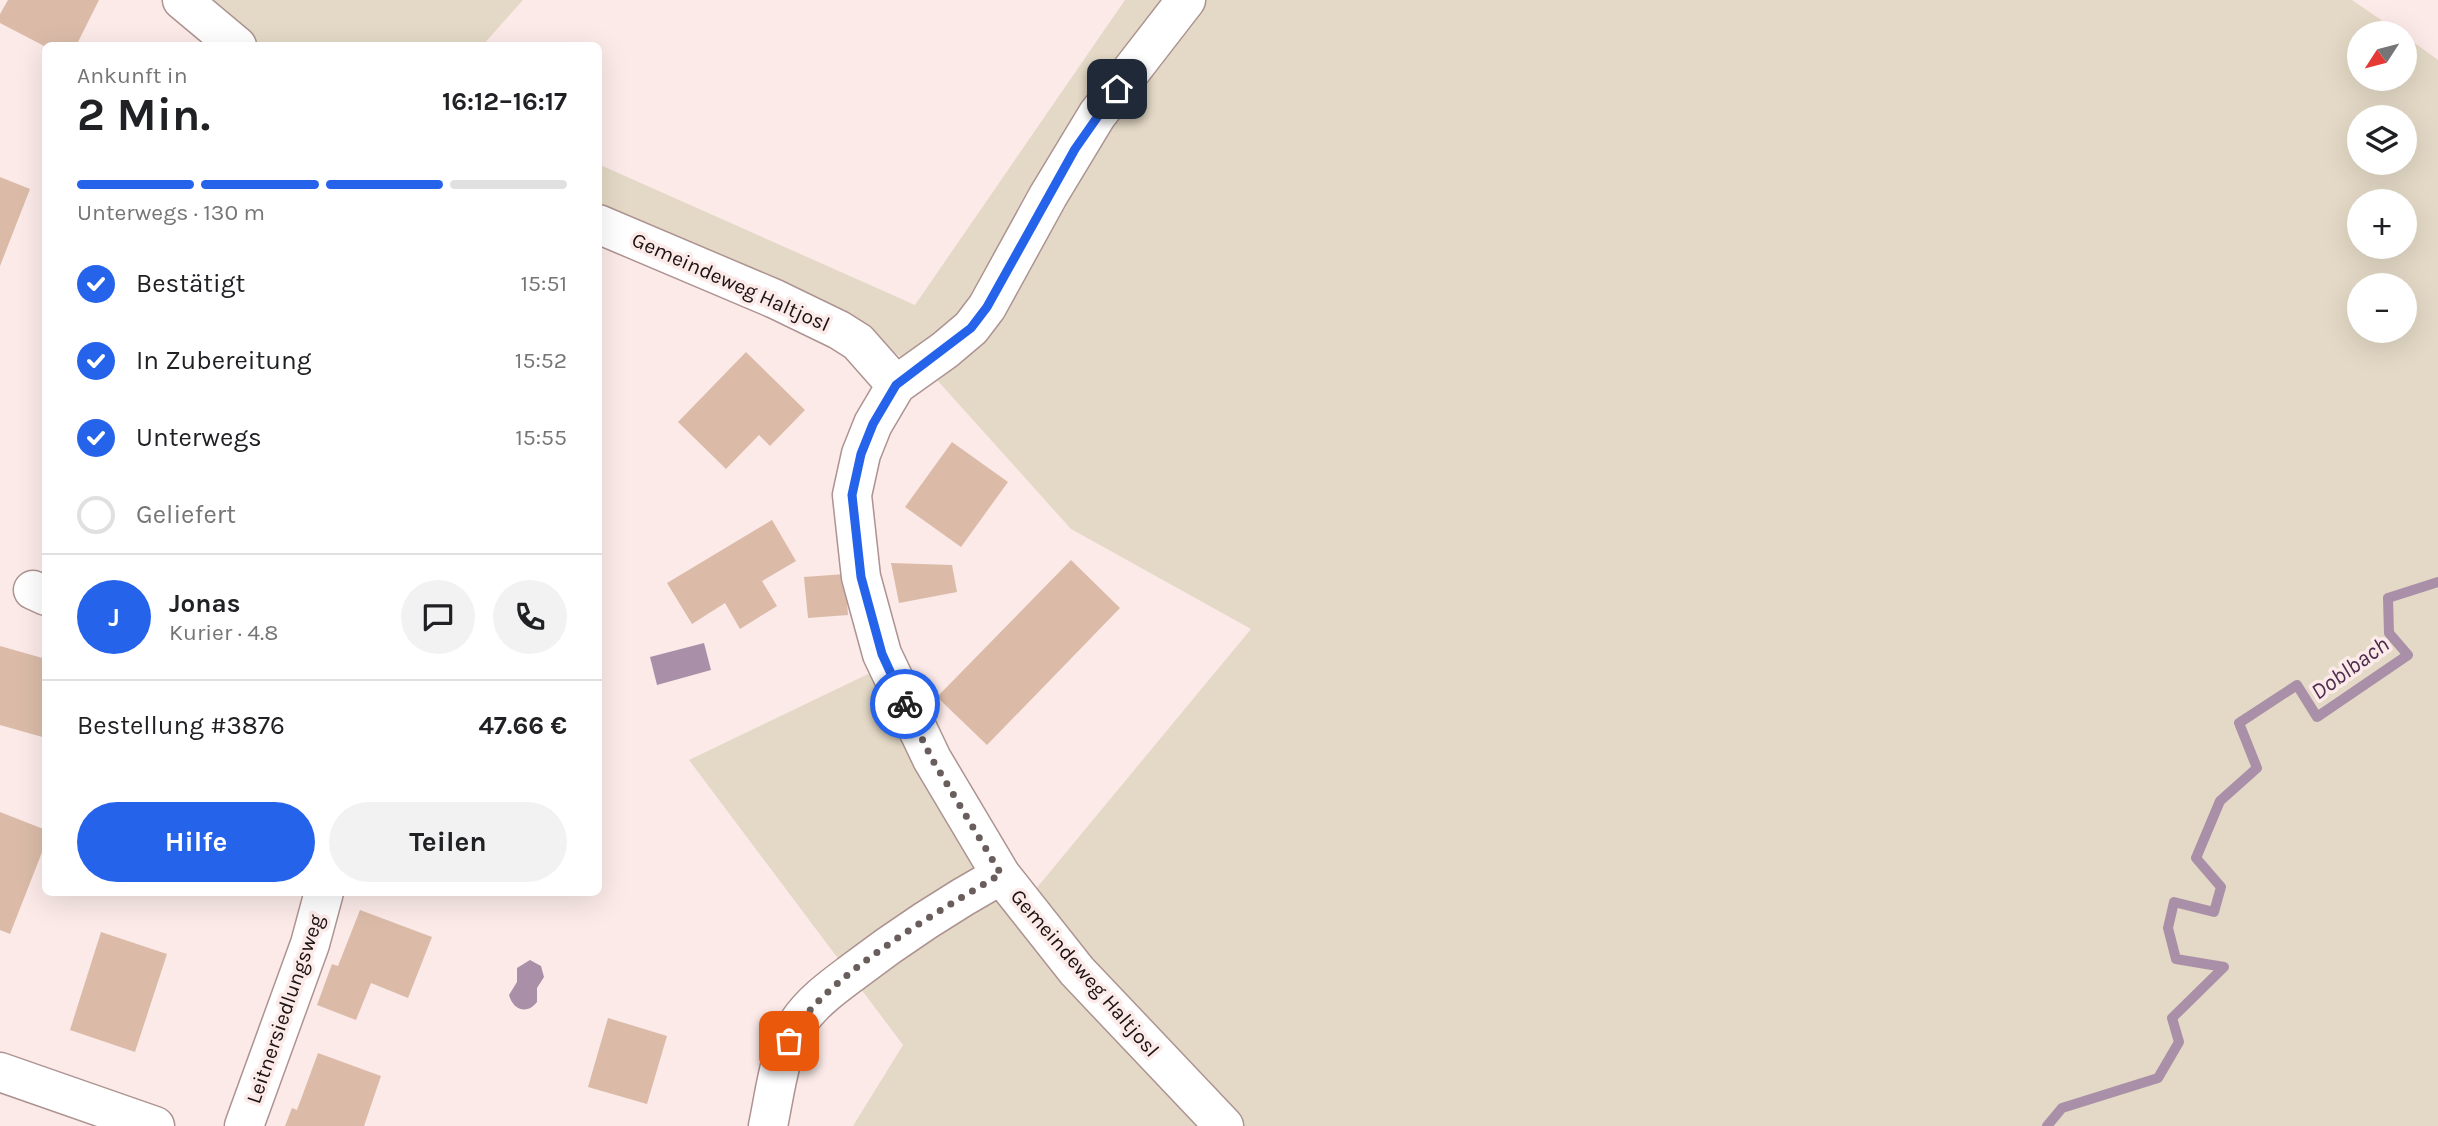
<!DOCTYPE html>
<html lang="de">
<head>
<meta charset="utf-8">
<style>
	:root { --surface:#fff; --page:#f2f2f2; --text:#202124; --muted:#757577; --line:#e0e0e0; --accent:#2563eb }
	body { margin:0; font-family:Karla,sans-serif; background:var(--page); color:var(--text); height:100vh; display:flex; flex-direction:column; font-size:26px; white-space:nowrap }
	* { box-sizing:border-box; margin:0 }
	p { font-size:23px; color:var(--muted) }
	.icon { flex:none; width:38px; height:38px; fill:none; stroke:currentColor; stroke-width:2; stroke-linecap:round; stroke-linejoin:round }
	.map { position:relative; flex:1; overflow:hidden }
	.panel { position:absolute; left:42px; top:42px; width:560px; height:854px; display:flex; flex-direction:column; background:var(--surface); border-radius:10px; box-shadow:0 7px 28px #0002 }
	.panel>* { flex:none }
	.needle { width:46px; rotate:234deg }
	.buttons { position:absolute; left:2347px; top:21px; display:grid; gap:14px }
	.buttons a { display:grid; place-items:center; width:70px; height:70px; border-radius:50%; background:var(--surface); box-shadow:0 7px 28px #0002; font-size:35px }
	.pin { position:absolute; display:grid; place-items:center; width:60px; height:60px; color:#fff; margin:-30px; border-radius:14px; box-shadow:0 4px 10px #0006 }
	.courier { position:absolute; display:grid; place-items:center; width:70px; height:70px; margin:-35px; border:5px solid #2563eb; border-radius:50%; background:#fff; color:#222; box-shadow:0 2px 9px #0007 }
	.headline em { font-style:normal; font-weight:700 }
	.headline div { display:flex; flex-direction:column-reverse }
	.headline { display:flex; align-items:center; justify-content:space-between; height:119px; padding:0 35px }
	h1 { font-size:46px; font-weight:700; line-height:52px }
	.bar { display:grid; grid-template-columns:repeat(4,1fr); gap:10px 7px; align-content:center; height:84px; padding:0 35px }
	.bar i { height:9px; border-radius:5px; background:var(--line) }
	.bar .active { background:var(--accent) }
	.bar p { grid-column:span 4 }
	.line { display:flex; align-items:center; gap:18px; padding:0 35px; border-top:2px solid var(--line) }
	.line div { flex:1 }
	.round { display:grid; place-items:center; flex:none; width:74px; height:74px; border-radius:37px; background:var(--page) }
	ol { padding:0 35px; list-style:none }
	li { display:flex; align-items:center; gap:21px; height:77px }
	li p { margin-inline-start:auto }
	li .icon { padding:7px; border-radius:50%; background:var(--accent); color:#fff; stroke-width:4 }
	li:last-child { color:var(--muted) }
	li i { width:38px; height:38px; border:4px solid var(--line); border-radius:50% }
	.action { display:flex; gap:14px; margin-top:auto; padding:14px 35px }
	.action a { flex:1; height:80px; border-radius:42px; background:var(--accent); color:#fff; font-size:28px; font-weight:700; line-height:80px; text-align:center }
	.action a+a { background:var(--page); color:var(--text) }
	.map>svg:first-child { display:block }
</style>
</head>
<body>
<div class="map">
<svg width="2438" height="1126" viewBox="0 0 2438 1126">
	<rect width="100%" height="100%" fill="#fbeae8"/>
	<path fill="#e4d9c6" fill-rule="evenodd" d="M202,0H523L482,46L258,45Z
		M1125,0H2352L2400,33H2359V79H2404L2405,36L2438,60V1126H853L903,1045L689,760L893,662L1030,896L1251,629L1071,529L937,380L851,325L599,211L598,164L915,305ZM2359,117H2404V163H2359ZM2359,201H2404V247H2359ZM2359,285H2404V331H2359Z"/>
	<path fill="#a990a8" d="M704,643L711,670L657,685L650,657Z
		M530,960L541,966L544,977L537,988V1002C527,1015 513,1010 509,995L517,982V968Z"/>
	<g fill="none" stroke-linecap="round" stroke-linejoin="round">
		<path stroke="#a990a8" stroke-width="10" d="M2047,1126L2062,1108L2158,1078L2179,1042L2172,1018L2224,967L2176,959L2168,928L2174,902L2214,912L2221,887L2196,858L2220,801L2257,768L2239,723L2297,685L2317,717L2408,655L2389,633L2388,598L2438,582"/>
	</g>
	<path fill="#dbbba8" d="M8,0H99L76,46L46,47L0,23V14Z
		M0,177L30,189L0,266Z
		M746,352L805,410L770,446L759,435L726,469L678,422Z
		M952,442L1008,482L961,547L905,507Z
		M772,520L796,561L762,581L777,606L740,629L725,603L692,624L667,583Z
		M1071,560L1120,608L987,745L937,697Z
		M891,563L952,565L957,592L899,603Z
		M845,574L848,615L808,618L804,577Z
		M0,646L46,659V738L0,725Z
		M0,812L46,830V842L10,934L0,930Z
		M360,910L432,937L408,998L371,983L356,1020L317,1005L332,964L338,966Z
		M101,932L167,954L135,1052L70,1030Z
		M608,1018L667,1036L647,1104L588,1087Z
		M318,1053L381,1076L364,1126H285L292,1108L297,1110Z"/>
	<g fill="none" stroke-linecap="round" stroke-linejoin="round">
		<defs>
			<path id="minor" d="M182,0L237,46
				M598,224L775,299L839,330L858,342L896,385L873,424L861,454L852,495L861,577L882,654L932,759L1001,875L1077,971L1224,1126
				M896,385L945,350L971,328L987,307L1048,196L1097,115L1186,0
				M33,590L46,596
				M0,1072L155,1126
				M244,1126L310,944L324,892
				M768,1126C775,1093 779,1051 798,1023C812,1002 833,987 853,972C900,936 949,904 1001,875"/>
		</defs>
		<use href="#minor" stroke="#ad9391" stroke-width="41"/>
		<use href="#minor" stroke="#fff" stroke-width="38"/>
	</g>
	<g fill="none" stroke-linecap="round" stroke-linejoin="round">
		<path stroke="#6a5e5d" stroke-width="7" stroke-dasharray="0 12.6" d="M789,1041C817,980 941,910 1001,874L932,759L905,704"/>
		<path stroke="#2563eb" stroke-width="9" d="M905,704L882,654L861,577L852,495L861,454L873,424L896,385L971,328L987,307L1075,149L1117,89"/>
	</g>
	<g text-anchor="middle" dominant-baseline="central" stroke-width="7" stroke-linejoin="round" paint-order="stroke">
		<g font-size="21" fill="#1c1212" stroke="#fbeae8">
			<text transform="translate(731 282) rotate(24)">Gemeindeweg Haltjosl</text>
			<text transform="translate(1085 973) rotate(49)">Gemeindeweg Haltjosl</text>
			<text transform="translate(285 1009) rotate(-71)">Leitnersiedlungsweg</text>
		</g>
		<g font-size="23" font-style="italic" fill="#4e2b4f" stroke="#fbeae8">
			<text transform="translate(2350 668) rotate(-36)">Doblbach</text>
		</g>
	</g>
</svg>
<div class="buttons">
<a><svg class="needle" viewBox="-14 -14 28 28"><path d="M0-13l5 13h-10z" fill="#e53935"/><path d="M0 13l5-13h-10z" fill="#757577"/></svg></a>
<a><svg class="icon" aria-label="layers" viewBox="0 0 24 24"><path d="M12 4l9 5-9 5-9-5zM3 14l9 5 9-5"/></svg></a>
<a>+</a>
<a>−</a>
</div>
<div class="pin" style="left:789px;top:1041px;background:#ea580c"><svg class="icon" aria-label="bag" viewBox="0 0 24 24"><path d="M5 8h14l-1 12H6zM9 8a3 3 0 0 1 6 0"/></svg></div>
<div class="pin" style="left:1117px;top:89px;background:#1f2937"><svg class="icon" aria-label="home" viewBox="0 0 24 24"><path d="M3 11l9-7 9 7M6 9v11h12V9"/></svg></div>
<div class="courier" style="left:905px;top:704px"><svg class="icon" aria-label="bike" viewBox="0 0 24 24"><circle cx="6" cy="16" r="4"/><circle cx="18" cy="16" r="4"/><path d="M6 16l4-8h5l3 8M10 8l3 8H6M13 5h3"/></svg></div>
<section class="panel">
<div class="headline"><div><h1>2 Min.</h1><p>Ankunft in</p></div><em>16:12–16:17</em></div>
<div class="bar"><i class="active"></i><i class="active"></i><i class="active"></i><i></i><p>Unterwegs · 130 m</p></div>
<ol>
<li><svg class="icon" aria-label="check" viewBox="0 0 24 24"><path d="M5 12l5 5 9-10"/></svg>Bestätigt<p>15:51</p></li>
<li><svg class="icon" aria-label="check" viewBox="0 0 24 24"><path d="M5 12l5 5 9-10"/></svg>In Zubereitung<p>15:52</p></li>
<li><svg class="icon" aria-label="check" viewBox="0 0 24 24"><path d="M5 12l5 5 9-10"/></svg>Unterwegs<p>15:55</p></li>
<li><i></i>Geliefert</li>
</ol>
<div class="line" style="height:126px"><b class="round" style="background:var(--accent);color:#fff">J</b><div><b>Jonas</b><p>Kurier · 4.8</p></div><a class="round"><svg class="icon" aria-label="chat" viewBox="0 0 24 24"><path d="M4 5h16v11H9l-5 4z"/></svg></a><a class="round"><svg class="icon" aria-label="phone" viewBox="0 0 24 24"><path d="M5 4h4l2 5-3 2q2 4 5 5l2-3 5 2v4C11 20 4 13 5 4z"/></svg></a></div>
<div class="line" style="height:91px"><div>Bestellung #3876</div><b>47.66 €</b></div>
<div class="action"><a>Hilfe</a><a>Teilen</a></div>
</section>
</div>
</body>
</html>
